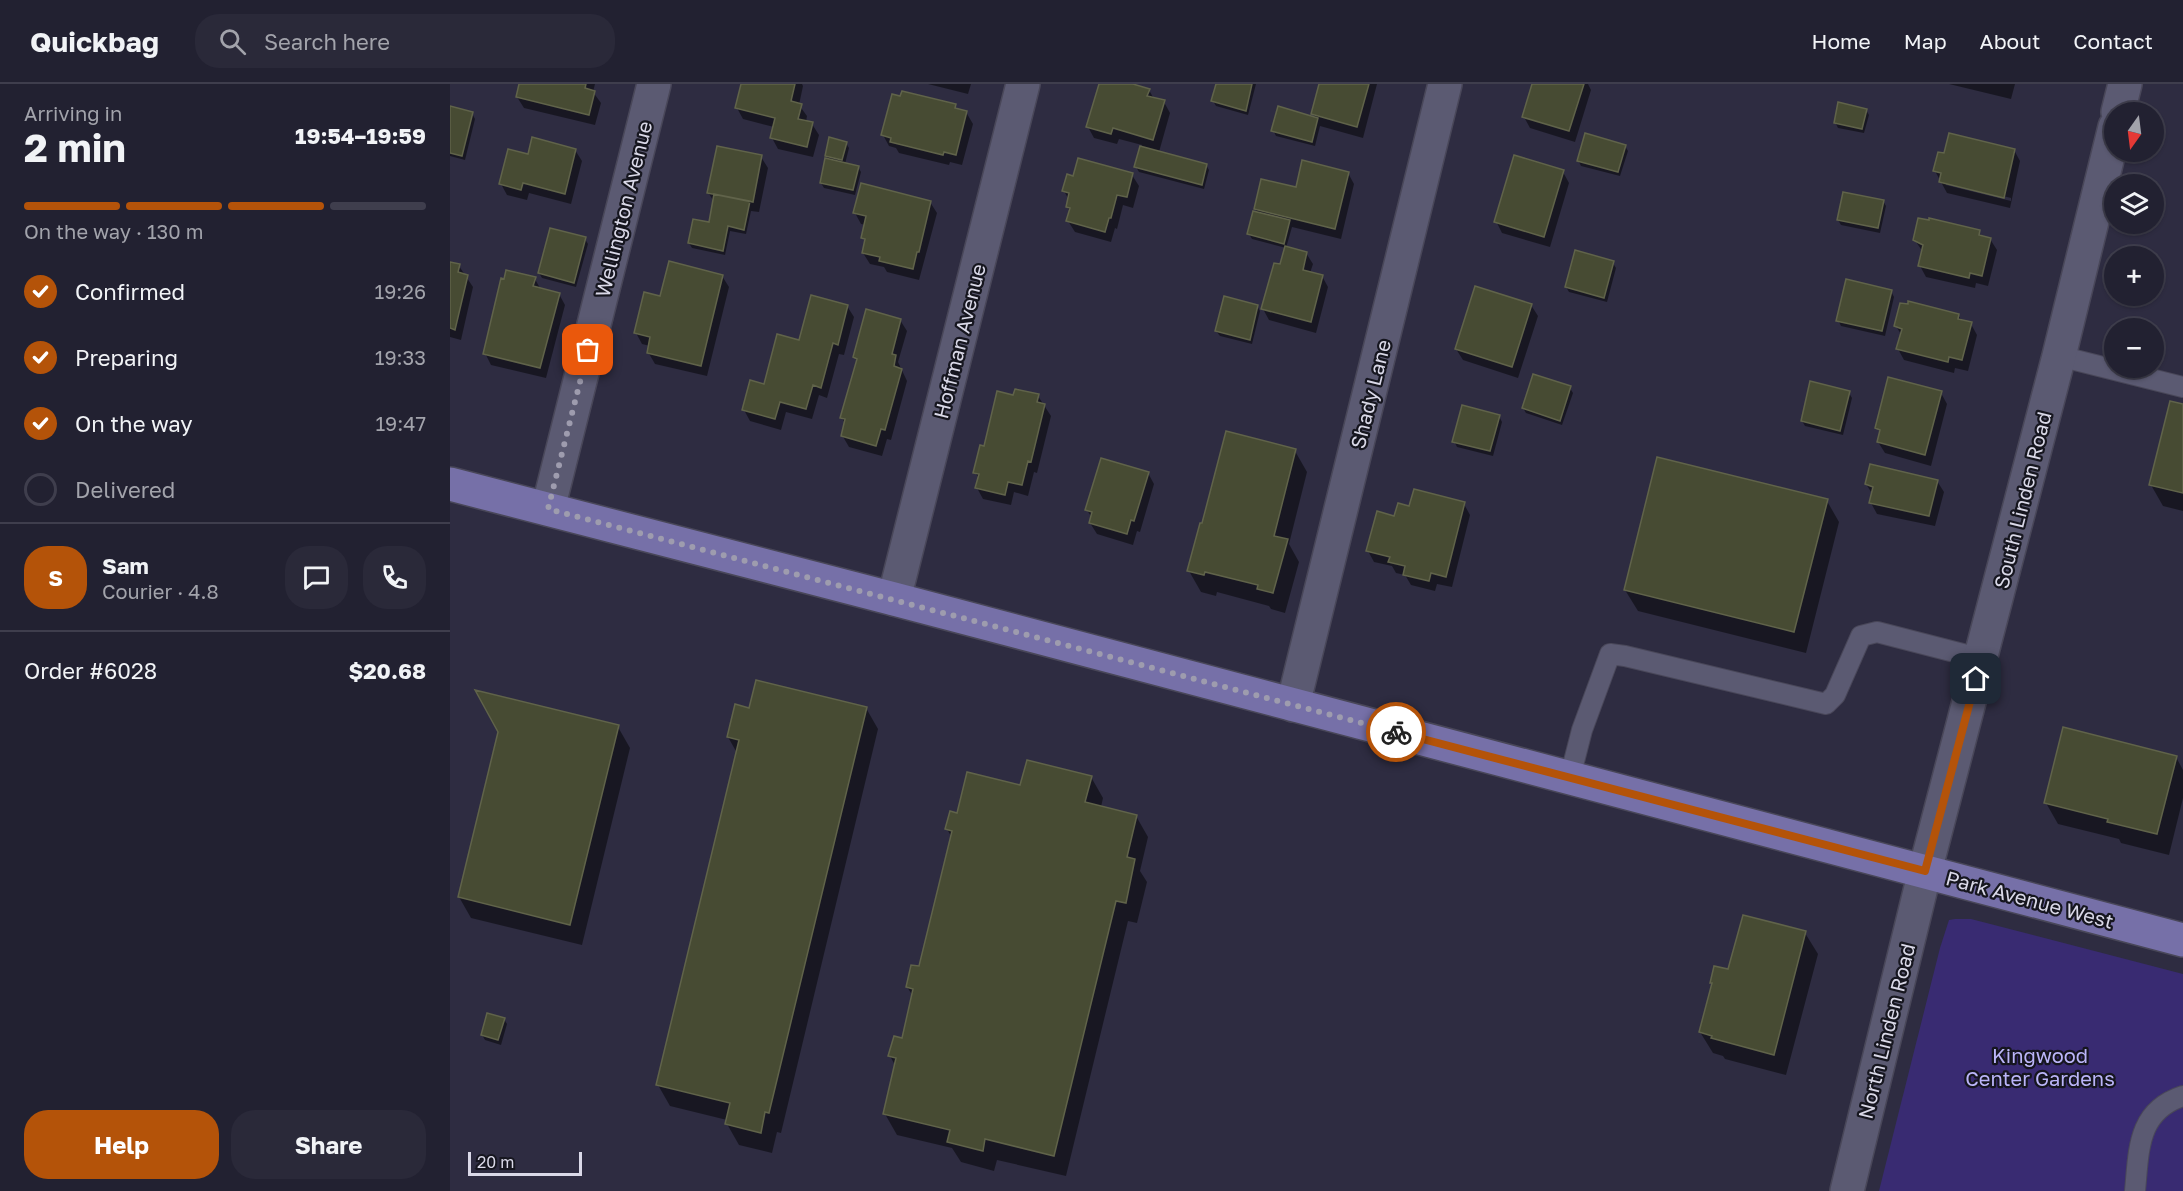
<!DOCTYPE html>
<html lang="en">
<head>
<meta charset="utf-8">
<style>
	:root { --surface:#222131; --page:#2a2939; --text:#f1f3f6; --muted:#a2a3ab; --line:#3f3e4d; --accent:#b45309 }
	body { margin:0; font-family:"Golos Text",sans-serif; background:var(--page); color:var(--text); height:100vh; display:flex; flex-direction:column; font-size:22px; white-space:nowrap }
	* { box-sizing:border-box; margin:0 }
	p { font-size:20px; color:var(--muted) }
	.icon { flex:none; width:33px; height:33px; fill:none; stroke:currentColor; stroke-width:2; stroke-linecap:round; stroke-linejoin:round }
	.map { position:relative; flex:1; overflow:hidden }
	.panel { display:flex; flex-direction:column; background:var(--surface); width:450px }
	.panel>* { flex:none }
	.needle { width:39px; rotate:194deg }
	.fabs { position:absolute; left:1654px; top:18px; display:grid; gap:12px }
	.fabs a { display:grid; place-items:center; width:60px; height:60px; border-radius:50%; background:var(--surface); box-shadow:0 2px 4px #0004,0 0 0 2px var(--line); font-size:30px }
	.scale { position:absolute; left:18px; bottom:15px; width:114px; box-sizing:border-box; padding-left:6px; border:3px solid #dad9e8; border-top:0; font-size:16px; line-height:21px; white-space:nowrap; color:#dad9e8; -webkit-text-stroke:4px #16161f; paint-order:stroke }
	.pin { position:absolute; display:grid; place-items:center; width:51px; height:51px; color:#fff; margin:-26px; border-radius:12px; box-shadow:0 3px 9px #0006 }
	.courier { position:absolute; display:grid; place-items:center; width:60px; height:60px; margin:-30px; border:4px solid #b45309; border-radius:50%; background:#fff; color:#222; box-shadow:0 2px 8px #0007 }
	.overview em { font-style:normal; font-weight:700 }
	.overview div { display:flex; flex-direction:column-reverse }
	.overview { display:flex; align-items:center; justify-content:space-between; height:102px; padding:0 24px }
	h1 { font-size:39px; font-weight:700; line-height:45px }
	.bar { display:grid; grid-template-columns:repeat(4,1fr); gap:9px 6px; align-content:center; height:72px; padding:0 24px }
	.bar i { height:8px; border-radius:4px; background:var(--line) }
	.bar .selected { background:var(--accent) }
	.bar p { grid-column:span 4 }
	.line { display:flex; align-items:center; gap:15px; padding:0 24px; border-top:2px solid var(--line) }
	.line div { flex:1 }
	.round { display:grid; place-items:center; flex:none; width:63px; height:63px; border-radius:24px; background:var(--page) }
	ol { padding:0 24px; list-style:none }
	li { display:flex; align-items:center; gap:18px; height:66px }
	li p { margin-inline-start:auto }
	li .icon { padding:6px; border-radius:50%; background:var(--accent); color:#fff; stroke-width:4 }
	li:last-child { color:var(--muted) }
	li i { width:33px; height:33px; border:3px solid var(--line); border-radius:50% }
	.primary-button { display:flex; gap:12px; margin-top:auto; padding:12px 24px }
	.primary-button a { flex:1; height:69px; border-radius:24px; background:var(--accent); color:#fff; font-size:24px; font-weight:700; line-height:69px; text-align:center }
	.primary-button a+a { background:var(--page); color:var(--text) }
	header { display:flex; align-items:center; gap:36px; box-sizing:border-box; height:84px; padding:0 30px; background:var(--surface); border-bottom:2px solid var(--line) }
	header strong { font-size:28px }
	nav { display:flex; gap:33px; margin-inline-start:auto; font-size:21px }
	.search { width:420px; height:54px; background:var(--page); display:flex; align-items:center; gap:15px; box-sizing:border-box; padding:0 21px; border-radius:24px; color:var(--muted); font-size:22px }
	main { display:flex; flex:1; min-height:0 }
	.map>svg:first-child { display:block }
</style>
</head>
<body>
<header>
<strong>Quickbag</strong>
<div class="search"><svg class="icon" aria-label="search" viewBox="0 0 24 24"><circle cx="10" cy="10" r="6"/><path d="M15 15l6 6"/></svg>Search here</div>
<nav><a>Home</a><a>Map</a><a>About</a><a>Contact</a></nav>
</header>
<main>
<section class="panel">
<div class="overview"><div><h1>2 min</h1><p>Arriving in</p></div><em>19:54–19:59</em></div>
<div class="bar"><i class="selected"></i><i class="selected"></i><i class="selected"></i><i></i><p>On the way · 130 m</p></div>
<ol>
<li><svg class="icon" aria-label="check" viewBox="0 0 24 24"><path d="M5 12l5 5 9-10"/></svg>Confirmed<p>19:26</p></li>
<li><svg class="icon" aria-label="check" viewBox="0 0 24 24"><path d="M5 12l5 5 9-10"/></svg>Preparing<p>19:33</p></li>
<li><svg class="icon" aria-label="check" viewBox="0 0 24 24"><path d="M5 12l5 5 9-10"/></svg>On the way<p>19:47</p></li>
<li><i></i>Delivered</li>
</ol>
<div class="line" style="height:108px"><b class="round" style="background:var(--accent);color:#fff">S</b><div><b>Sam</b><p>Courier · 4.8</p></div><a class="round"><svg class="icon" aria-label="chat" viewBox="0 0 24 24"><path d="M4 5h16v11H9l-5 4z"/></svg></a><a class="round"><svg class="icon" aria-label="phone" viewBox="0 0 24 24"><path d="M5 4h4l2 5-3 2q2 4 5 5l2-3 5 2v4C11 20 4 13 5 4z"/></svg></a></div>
<div class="line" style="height:78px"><div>Order #6028</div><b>$20.68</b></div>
<div class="primary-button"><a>Help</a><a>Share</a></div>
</section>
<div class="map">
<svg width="1733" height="1107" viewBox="0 0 1733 1107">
	<rect width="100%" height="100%" fill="#2e2c41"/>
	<path fill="#392b72" d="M1505,835H1521L1733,890V1107H1429L1490,864L1499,836Z"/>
	<path fill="#0007" fill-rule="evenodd" d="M71,0H145L143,8L151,19L145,41L74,24L67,13Z
		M293,0H352L353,2L349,21L357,32L356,38L362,40L369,51L363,73L328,65L322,54L324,43L293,35L287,24Z
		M478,0H521L518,10Z
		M650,0H677L699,6L704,15L714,18L720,29L709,68L756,81L759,86L754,105L689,88L686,83L692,61L669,55L667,60L644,54L638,43Z
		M767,0H806L798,31L766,22L763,17Z
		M871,0H927L913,54L870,42L865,62L826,52L823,46L865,34L863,30Z
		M1083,0H1138L1141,6L1125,58L1080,44L1074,33Z
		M1499,0H1565L1561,15Z
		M505,22L508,26L516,28L523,40L512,81L500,78L499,81L449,69L446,64L439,62L433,51Z
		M0,24L22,29L25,35L15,76L0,72Z
		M1416,26L1419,31L1414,49L1388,44L1385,38Z
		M396,59L399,64L395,80L408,83L411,88L405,111L374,104L371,99L379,76L376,72Z
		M1175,62L1178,67L1170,92L1131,82L1128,76Z
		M125,66L132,77L121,120L79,109L77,116L57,111L51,100L79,72Z
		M1564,66L1570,77L1560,124L1497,109L1485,87L1495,71ZM1496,98L1561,114V117L1496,101Z
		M311,73L318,84L309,128L301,127L296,150L280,147L275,171L242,164L239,159L260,140L264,118L258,108Z
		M1113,88L1119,99L1100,163L1052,149L1046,137Z
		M898,89L904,100L891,155L842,143L836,164L856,169L863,180L860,189L872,192L878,203L866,249L819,236L813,225L831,182L836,164L802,155L799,150L808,130L805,125L847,105Z
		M682,91L689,102L683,124L673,121L667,145L665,144L661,158L625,148L618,137L620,128L617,123L619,116L614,107L624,94Z
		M1433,117L1436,122L1430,149L1391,141L1388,136Z
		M480,118L487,129L469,196L437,188L434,183L420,180L413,169L416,159L413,154L416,141L411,140L405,129Z
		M1480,138L1529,148L1532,153L1540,155L1547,166L1538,202L1526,199L1525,204L1476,193L1470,182L1473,168L1464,155Z
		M135,155L138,160L126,203L92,194L89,189Z
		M0,179L9,182L23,203L11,256L0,253Z
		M1163,179L1166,184L1157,218L1119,208L1116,203Z
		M272,192L279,203L257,292L205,280L198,268L200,262L192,260L186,249L211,214Z
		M85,195L91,206L109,210L115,221L96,294L41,281L35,269Z
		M1441,207L1444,213L1435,252L1391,242L1388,236Z
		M1081,221L1088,232L1068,294L1013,276L1006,265Z
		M397,222L404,233L394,271L389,270L377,314L369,311L362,335L336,328L331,346L300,337L294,326L350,258Z
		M807,222L810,227L802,260L770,252L766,247Z
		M1508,231L1512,237L1521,240L1527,251L1518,287L1505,284L1504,289L1454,276L1448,265L1452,252L1446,242Z
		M450,236L457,247L448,278L457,297L441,356L437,355L432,372L399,363L392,351L395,340L392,334L408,279L404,273Z
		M1120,304L1123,309L1112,341L1076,329L1073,324Z
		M1399,309L1402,314L1393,351L1355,342L1352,337Z
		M1491,309L1497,320L1481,382L1435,369L1428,358L1431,350L1427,344Z
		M588,312L601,332L587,389L584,388L578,412L564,408L561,421L533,415L527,404L529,395L525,388L535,364L564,313Z
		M1733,321V427L1713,422L1701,401Z
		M1049,332L1052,338L1043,372L1007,363L1004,357Z
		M845,367L857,388L839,460L849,478L835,529L821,525L819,522L767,508L766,512L751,508L739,487Z
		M698,389L704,400L690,448L687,447L683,461L647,450L640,439L642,434L637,426Z
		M1487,397L1494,408L1485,442L1427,430L1421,419L1423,411L1416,400Z
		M1377,417L1389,438L1356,569L1188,527L1175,506Z
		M1014,420L1020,431L1002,503L987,500L985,507L961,501L955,491L946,489L942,482L924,478L918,467L945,433L960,424Z
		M416,624L428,645L331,1049L327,1048L322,1069L289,1061L277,1040V1036L220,1022L208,1001L287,669L278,653L301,625Z
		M168,643L180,664L132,861L21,834L9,813Z
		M1726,673L1733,686V714L1719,771L1671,759L1669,755L1608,740L1596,719Z
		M641,693L653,714L651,723L686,732L698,753L690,787L697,798L687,839L678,837L616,1092L547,1076L544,1087L511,1078L502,1064L447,1051L435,1030L446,983L440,972L453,955L463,912L457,903L471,884L502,754L497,745L508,731L571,703Z
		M1355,849L1368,870L1336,991L1275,975L1273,972L1263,969L1250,948L1263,901L1261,899L1280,887Z
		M54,935L57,940L51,961L35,956L32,951Z"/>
	<path fill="#474b33" stroke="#60634a" stroke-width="1.5" d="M69,0H136L135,4L145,7L139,31L66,13Z
		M291,0H345L341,17L352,20L348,35L363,38L357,63L320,54L325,34L285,24Z
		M649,0H683L700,5L697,12L715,16L703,56L663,44L661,50L636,43Z
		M766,0H802L796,27L761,17Z
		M869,0H919L907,43L861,30Z
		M1082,0H1134L1119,47L1072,33Z
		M452,7L506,20L505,24L517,27L506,71L494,68L493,71L440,58L441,54L431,51L442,10L450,12Z
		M1388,18L1417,25L1412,45L1384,39Z
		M0,22L23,28L12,72L0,69Z
		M828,22L868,34L862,58L821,47Z
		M1135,49L1176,61L1168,88L1127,77Z
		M1499,49L1565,65L1554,114L1489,98L1491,89L1483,87L1488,68L1494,69Z
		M82,53L126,65L115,110L73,99L71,106L49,100L58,65L78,70Z
		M379,53L397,58L392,76L375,72Z
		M267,62L312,71L303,118L257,109Z
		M690,62L757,80L752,101L684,83Z
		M1064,71L1114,86L1094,153L1044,138Z
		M375,74L409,82L403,106L370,99Z
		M628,74L683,89L677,113L667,111L661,134H659L655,148L616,137L620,124L616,123L619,109L612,107L617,90L623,92Z
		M852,76L899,88L885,145L804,125L811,95L846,103Z
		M411,99L481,117L469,168H467L463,185L429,177L430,173L412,169L415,155L411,154L416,132L403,129Z
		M1393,108L1434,116L1428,144L1387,136Z
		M264,110L300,117L294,146L278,142L273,167L238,159L243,135L259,138Z
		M803,127L840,136L834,160L797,150Z
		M1468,134L1479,136V134L1530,146L1529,151L1541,154L1532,192L1520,189L1519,194L1468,182L1473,161L1463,156Z
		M100,144L136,153L124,199L88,189Z
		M835,162L857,168L853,186L873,191L861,238L811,225L824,179L830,180Z
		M1125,166L1164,177L1154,214L1115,203Z
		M219,177L273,191L251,282L197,269L200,253L184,249L194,208L210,212Z
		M0,178L10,180L8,188L18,191L5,246L0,244Z
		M56,186L86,193L83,202L110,209L90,284L33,270L51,194L54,195Z
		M1396,195L1442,206L1432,247L1386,237Z
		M1025,202L1082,220L1062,283L1005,265Z
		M361,211L398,221L388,261L383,259L371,304L363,301L356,325L330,318L325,335L292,326L300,296L314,300L327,250L349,256Z
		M774,212L808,221L800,256L765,247Z
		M1458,217L1509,230L1508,235L1522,238L1512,276L1499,273L1498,278L1446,265L1452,245L1444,242L1450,219L1458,220Z
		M416,225L451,235L442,270L446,271L444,282L452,285L435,346L431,345L426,362L391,352L395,335L390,334L407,275L403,273Z
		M1083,290L1121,302L1110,337L1072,324Z
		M1438,293L1492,307L1475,371L1427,358L1430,346L1425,344Z
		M1360,297L1400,307L1390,347L1351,337Z
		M565,305L589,310L587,318L595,320L581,378L578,377L572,401L558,398L555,411L525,404L529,390L523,389L530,361L534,362L547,307L563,311Z
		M1720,317L1733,320V409L1699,401Z
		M1012,321L1050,331L1040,367L1002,358Z
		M776,347L846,365L824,452L838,455L823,509L807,505L808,501L755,488L754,491L737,487L750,439H752Z
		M1207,373L1378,415L1344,548L1174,506Z
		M651,374L699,388L684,437L681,436L677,450L639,439L642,428L635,426Z
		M1420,380L1488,396L1479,432L1419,419L1423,403L1415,400Z
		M964,405L1015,418L996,493L981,489L979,497L953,491L955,482L938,478L940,473L916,467L927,427L944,432L948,419L959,422Z
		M306,596L417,623L319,1029L315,1028L311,1049L275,1040L280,1019L206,1001L289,656L277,653L285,620L299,624Z
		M25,606L169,641L120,841L8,813L48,648Z
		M1613,643L1727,672L1707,750L1657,738L1658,735L1594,719Z
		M577,676L642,692L635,718L687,731L677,773L685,775L676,819L666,817L604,1072L535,1055L533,1067L497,1058L500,1046L433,1030L446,974L438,972L444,952L452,954L463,905L456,903L461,881L469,882L502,747L495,745L500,727L507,729L517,688L570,701Z
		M1293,831L1356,847L1324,971L1261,954L1262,952L1249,948L1262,899H1260L1264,882L1278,885Z
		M37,929L55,934L48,956L31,951Z"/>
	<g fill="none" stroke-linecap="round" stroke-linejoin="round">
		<defs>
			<path id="service" d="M1609,272L1733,303
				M1120,693L1132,646L1160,570L1175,572L1376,620L1385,611L1411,552L1427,548L1532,575
				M1685,1107C1689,1066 1687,1027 1733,1012"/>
			<path id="minor" d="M1668,28L1675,0
				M98,425L204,0
				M444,515L573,0
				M843,621L995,0
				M1397,1107L1475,787L1609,272L1665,43"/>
			<path id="primary" d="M0,400L444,515L1733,856"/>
		</defs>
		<use href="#service" stroke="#494759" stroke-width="22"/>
		<use href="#minor" stroke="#494759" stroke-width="36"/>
		<use href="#primary" stroke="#494759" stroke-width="36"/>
		<use href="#service" stroke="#5b5a72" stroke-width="20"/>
		<use href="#minor" stroke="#5b5a72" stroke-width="33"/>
		<use href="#primary" stroke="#7670a8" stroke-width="33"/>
	</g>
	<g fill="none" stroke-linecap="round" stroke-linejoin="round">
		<path stroke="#9e9cae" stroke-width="6" stroke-dasharray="0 10.8" d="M138,266L98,425L946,648"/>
		<path stroke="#b45309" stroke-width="8" d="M946,648L1475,787L1526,595"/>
	</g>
	<g text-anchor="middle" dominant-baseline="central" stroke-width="4.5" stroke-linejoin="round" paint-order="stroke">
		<g font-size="20" fill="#dad9e8" stroke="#16161f">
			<text transform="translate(173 125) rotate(-76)">Wellington Avenue</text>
			<text transform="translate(509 257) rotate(-76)">Hoffman Avenue</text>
			<text transform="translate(920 310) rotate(-76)">Shady Lane</text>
			<text transform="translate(1572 416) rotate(-76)">South Linden Road</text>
			<text transform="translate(1580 815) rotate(15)">Park Avenue West</text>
			<text transform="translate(1436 947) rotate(-76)">North Linden Road</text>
		</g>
		<g font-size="20" fill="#bbb5f9" stroke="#16161f">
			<text x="1590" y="971">Kingwood<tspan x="1590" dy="23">Center Gardens</tspan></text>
		</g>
	</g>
</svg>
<div class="fabs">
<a><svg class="needle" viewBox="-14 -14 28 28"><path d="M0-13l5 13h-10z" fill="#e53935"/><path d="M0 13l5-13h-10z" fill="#a2a3ab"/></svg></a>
<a><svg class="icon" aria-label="layers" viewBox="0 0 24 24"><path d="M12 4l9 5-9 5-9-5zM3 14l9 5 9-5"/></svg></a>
<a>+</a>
<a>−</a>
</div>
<div class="scale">20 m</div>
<div class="pin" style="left:138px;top:266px;background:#ea580c"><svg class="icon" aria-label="bag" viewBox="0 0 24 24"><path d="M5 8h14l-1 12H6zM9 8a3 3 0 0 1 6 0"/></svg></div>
<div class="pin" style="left:1526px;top:595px;background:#1f2937"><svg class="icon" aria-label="home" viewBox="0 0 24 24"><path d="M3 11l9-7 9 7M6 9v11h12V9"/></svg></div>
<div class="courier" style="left:946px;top:648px"><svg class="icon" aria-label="bike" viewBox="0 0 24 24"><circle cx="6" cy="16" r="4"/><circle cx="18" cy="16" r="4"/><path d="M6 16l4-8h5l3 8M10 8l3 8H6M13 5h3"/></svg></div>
</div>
</main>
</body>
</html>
